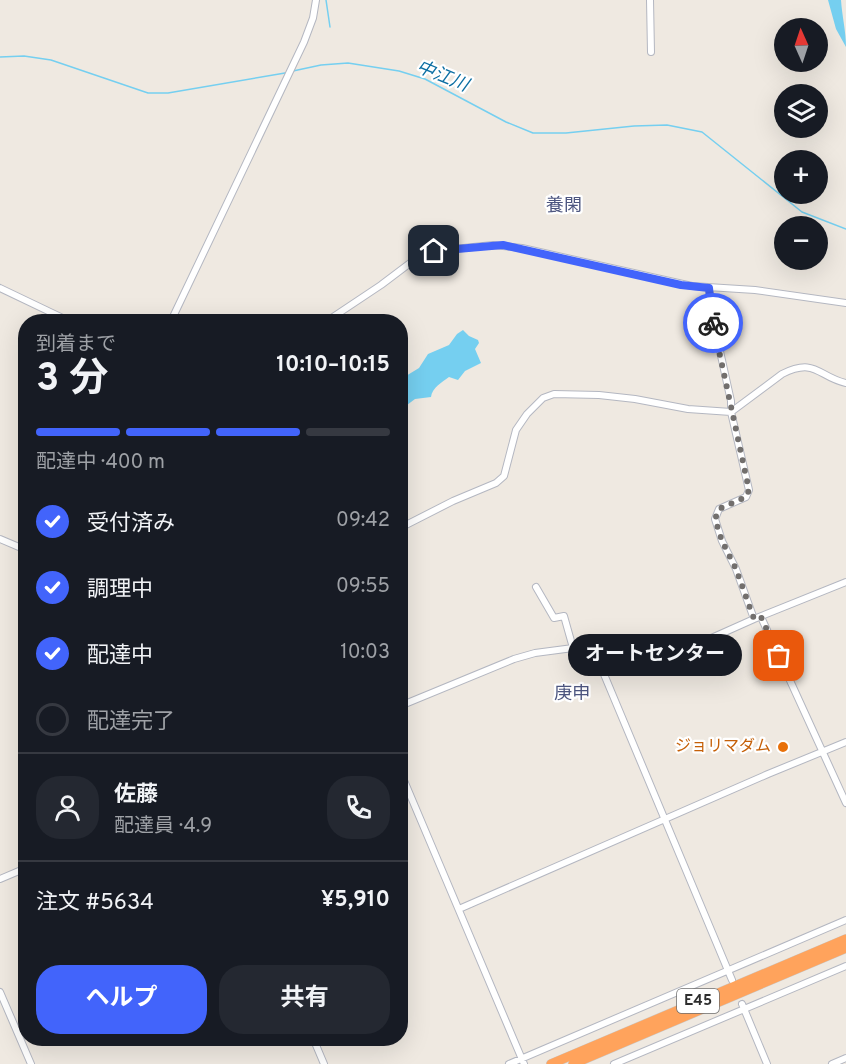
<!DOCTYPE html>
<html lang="ja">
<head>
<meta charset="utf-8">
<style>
	:root { --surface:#171b24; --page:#242831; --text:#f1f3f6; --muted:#9ea1a6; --line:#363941; --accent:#4264fb }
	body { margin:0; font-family:Overpass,"Noto Sans JP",sans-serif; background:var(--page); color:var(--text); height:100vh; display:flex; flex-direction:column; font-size:22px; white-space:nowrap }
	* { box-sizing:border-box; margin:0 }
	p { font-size:20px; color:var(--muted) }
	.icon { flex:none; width:33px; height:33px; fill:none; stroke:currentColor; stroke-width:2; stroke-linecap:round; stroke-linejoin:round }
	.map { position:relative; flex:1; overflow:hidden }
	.sheet { position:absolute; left:18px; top:314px; width:390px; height:732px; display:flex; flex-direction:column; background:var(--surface); border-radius:24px; box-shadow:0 6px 24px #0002 }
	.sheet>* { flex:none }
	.needle { width:39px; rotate:357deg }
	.tools { position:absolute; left:774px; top:18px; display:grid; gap:12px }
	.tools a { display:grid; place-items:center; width:54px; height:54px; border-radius:50%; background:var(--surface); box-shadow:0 6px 24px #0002; font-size:30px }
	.pin { position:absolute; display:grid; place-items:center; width:51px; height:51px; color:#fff; margin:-26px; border-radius:12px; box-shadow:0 3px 9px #0006 }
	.courier { position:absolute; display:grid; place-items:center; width:60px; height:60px; margin:-30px; border:4px solid #4264fb; border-radius:50%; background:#fff; color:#222; box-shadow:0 2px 8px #0007 }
	.bubble { position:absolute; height:42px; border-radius:21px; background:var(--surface); box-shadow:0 6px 24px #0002; font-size:20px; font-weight:700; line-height:42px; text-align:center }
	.head em { font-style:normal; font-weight:700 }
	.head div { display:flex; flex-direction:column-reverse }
	.head { display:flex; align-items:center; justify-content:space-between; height:102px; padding:0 18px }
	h1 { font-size:39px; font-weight:700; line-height:45px }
	.bar { display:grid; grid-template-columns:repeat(4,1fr); gap:9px 6px; align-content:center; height:72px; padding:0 18px }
	.bar i { height:8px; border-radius:4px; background:var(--line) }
	.bar .current { background:var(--accent) }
	.bar p { grid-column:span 4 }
	.line { display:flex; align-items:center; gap:15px; padding:0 18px; border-top:2px solid var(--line) }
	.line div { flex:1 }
	.round { display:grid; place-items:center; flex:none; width:63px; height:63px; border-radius:24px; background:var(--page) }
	ol { padding:0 18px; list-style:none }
	li { display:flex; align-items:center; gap:18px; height:66px }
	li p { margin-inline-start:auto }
	li .icon { padding:6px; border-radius:50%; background:var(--accent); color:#fff; stroke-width:4 }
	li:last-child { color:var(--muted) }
	li i { width:33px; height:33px; border:3px solid var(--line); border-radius:50% }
	.cta { display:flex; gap:12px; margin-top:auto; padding:12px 18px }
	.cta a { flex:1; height:69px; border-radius:24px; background:var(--accent); color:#fff; font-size:24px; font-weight:700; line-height:69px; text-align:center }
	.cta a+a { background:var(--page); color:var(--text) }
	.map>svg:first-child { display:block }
</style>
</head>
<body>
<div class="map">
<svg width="846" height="1064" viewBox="0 0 846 1064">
	<rect width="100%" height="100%" fill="#efe9e1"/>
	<path fill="#75cff0" d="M828,0H841C842,16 846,31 846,47L836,29Z
		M463,330L469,336L478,340L479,343L475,349L481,363L465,371L458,380L449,377C442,382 432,388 431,397L415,399L407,405C398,399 400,389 401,379L419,368L428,354L449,345L457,334Z"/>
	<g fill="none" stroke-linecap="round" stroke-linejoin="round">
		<path stroke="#75cff0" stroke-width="1.5" d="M326,0L330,27
			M0,57L24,56L51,60L148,93H168L285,73
			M293,71L321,65L348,63L399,71L425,79L506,122L533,133H566L634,126L667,125L702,132L802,212L846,229"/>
		<defs>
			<path id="minor" d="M650,0L651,52
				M0,288L69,321
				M709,288L712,315L731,401V412L749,490L746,497L719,509L715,519L722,541L736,569L754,619
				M171,321L304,42L313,18L316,0
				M327,321L381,285L422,254L434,251L493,245L522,248L692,286L755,290L846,303
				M400,528L453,501L496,483L504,476L516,430L527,414L543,398L554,394L599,395L635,399L688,409L731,412L782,374C816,357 818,377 846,383
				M0,539L26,550
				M536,587L554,618L564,616L573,648
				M761,617L846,803
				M593,648L732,980
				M400,706L514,659L535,653L573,648L665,650L698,644L754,619L846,582
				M400,771L524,1064
				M0,879L26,868
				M459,909L768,774L846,742
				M0,992L31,1064
				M742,1004L767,1064
				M313,1038L324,1064
				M509,1064L846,920
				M614,1064L846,966
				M832,1064L846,1058"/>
			<path id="highway" d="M551,1064L846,939
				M573,1064L846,948"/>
		</defs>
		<use href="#minor" stroke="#b4b7c1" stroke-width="8"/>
		<use href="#highway" stroke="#c9c9c9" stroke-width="10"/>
		<use href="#minor" stroke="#fff" stroke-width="6"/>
		<use href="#highway" stroke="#ffa35c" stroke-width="9"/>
	</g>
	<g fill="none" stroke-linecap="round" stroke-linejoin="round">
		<path stroke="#726f6d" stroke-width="6" stroke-dasharray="0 10.8" d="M713,323L749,490L746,497L719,509L715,519L722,541L736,569L754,619L761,617L779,656"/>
		<path stroke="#4264fb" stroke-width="8" d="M434,251L503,245L681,285L709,288L713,323"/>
	</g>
	<circle fill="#e8710a" stroke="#fff" stroke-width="2" cx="783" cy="747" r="6"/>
	<g text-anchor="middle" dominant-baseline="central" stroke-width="4.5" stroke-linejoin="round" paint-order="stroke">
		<rect fill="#fff" stroke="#6d6d6d" stroke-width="1.5" x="677" y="989" width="42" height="24" rx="4.5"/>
		<g font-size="15" font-weight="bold" fill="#2e2e2e">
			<text x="698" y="1001">E45</text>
		</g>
		<g font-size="16" fill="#c56008" stroke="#fff" text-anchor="end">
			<text x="771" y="747">ジョリマダム</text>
		</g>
		<g font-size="18" font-style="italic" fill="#0d6fa3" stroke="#fff">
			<text transform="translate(442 77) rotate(22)">中江川</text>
		</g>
		<g font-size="18" fill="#4d5680" stroke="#fff">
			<text x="564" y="206">養閑</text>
			<text x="572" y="694">庚申</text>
		</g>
	</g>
</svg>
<div class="tools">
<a><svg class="needle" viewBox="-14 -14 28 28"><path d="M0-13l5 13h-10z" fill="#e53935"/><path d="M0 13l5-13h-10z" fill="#9ea1a6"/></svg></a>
<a><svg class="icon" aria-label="layers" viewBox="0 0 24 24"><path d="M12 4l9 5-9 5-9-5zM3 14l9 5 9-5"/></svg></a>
<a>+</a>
<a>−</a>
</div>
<div class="pin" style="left:779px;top:656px;background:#ea580c"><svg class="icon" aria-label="bag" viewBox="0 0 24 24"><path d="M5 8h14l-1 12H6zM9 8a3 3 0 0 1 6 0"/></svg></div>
<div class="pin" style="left:434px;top:251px;background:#1f2937"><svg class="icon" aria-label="home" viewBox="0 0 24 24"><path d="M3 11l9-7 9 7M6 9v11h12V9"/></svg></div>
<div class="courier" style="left:713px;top:323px"><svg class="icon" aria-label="bike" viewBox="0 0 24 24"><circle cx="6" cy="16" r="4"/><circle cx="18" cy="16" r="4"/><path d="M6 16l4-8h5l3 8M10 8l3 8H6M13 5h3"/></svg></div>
<div class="bubble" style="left:568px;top:634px;width:174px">オートセンター</div>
<section class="sheet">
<div class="head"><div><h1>3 分</h1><p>到着まで</p></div><em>10:10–10:15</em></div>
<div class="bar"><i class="current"></i><i class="current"></i><i class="current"></i><i></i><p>配達中 · 400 m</p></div>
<ol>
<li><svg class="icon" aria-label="check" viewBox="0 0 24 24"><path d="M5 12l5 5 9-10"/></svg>受付済み<p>09:42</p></li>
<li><svg class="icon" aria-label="check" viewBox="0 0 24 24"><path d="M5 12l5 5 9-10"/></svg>調理中<p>09:55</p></li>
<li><svg class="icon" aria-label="check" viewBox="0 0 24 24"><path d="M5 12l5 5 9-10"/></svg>配達中<p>10:03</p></li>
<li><i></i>配達完了</li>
</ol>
<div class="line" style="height:108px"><a class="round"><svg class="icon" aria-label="person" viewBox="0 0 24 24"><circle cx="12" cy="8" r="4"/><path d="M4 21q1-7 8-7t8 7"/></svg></a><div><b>佐藤</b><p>配達員 · 4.9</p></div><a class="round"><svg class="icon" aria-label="phone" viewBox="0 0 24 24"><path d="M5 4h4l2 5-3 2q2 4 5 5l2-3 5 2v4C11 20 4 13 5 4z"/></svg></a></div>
<div class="line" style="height:78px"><div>注文 #5634</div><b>¥5,910</b></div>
<div class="cta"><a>ヘルプ</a><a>共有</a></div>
</section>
</div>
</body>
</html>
